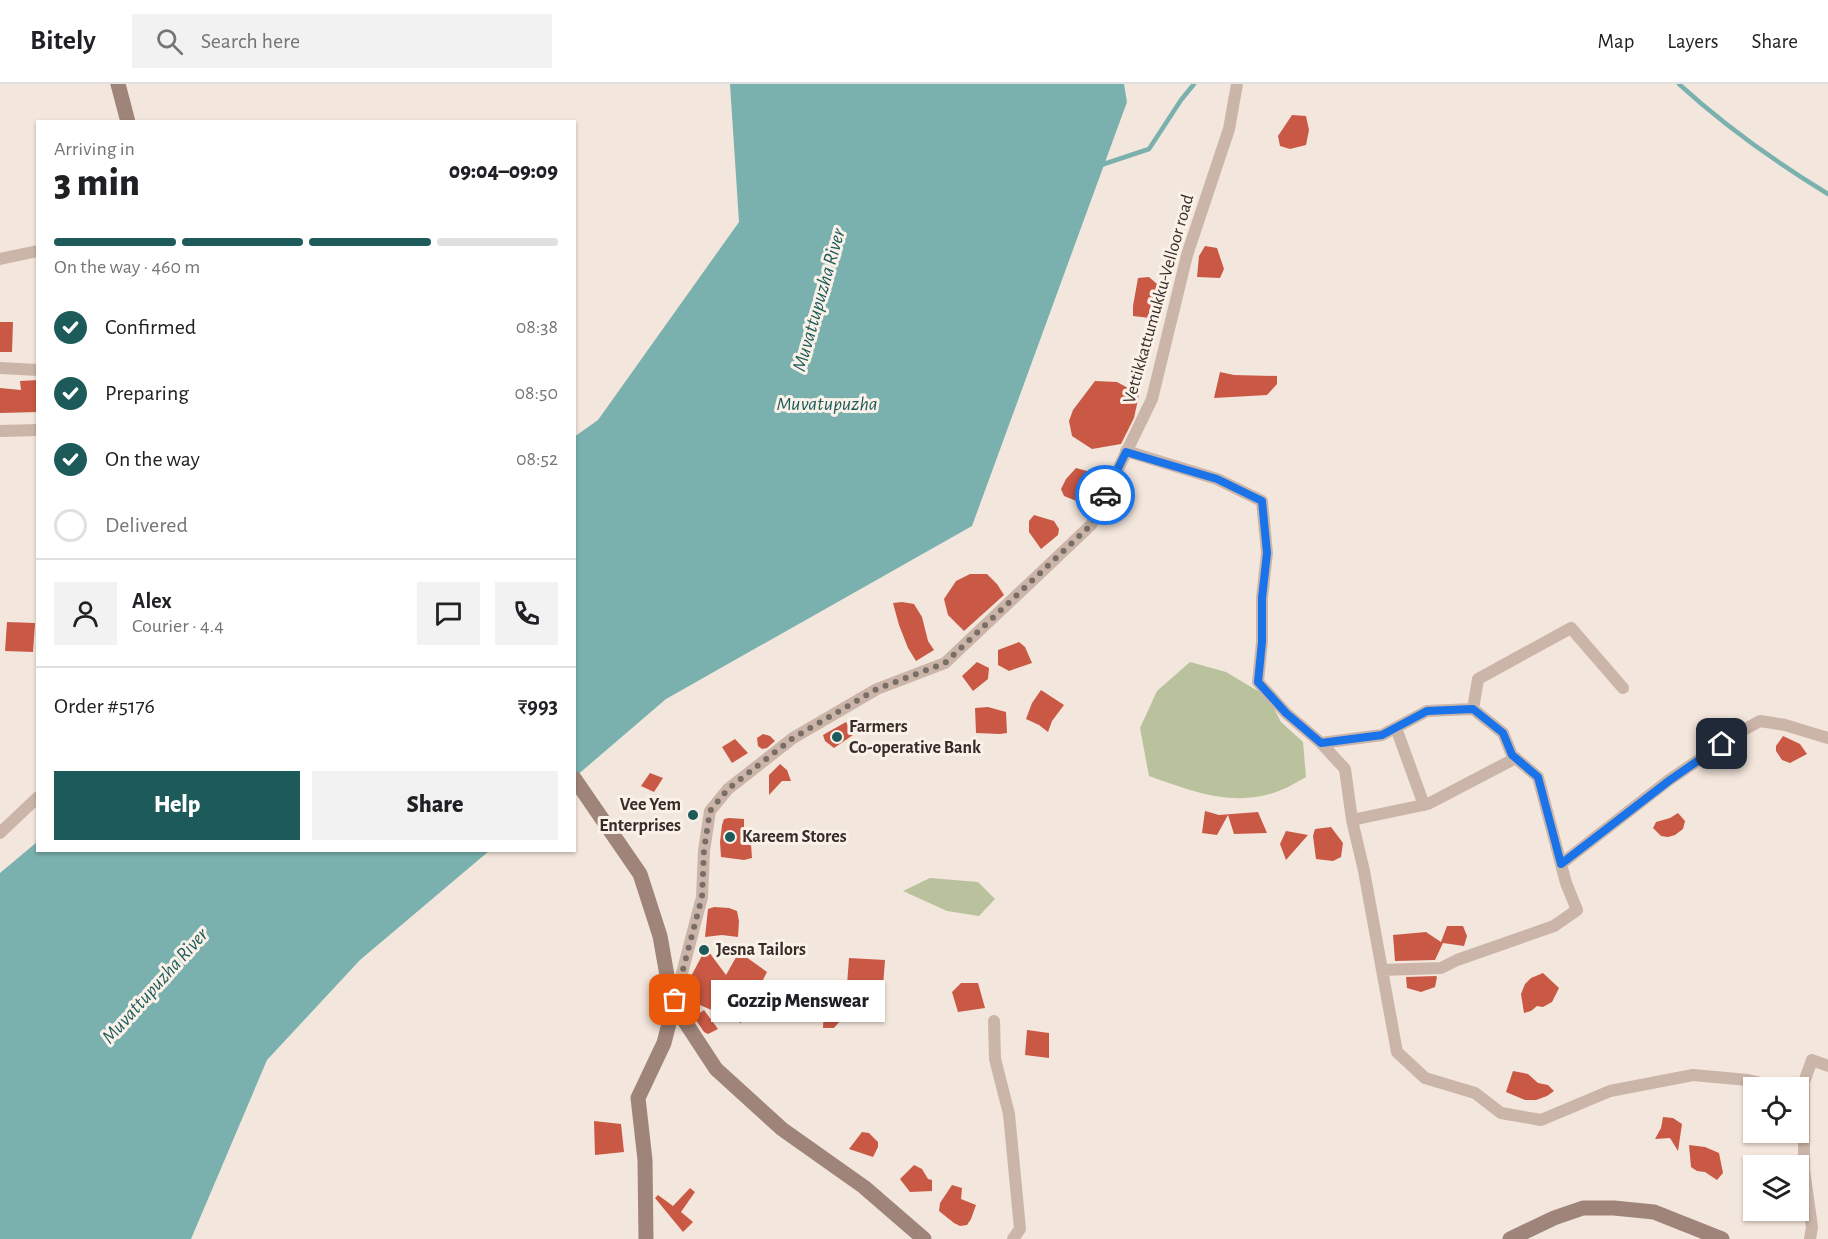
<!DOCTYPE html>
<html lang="en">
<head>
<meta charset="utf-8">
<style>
	:root { --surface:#fff; --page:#f2f2f2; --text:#202124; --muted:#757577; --line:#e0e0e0; --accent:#1c5b59 }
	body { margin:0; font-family:"Alegreya Sans",sans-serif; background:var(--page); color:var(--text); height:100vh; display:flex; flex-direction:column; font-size:22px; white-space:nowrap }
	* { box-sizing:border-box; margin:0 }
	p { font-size:20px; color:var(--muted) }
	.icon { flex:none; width:33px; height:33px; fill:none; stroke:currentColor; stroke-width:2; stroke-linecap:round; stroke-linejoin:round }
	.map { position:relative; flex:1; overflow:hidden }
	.side { position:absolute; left:36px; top:36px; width:540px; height:732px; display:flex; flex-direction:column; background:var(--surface); border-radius:0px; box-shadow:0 2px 4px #0004 }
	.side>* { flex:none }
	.buttons { position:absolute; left:1743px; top:993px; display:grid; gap:12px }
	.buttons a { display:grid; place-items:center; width:66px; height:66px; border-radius:0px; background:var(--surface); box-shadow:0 2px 4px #0004; font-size:30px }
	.pin { position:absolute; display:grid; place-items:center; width:51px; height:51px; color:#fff; margin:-26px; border-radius:12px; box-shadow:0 3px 9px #0006 }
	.courier { position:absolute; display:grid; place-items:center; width:60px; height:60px; margin:-30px; border:4px solid #1a73e8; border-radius:50%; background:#fff; color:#222; box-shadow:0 2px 8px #0007 }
	.bubble { position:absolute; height:42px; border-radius:0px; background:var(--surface); box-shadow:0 2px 4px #0004; font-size:20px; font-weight:800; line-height:42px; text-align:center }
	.head em { font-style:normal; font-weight:800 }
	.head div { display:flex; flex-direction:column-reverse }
	.head { display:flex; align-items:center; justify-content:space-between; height:102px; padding:0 18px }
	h1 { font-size:39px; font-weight:800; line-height:45px }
	.bar { display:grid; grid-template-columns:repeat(4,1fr); gap:9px 6px; align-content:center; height:72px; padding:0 18px }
	.bar i { height:8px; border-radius:4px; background:var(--line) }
	.bar .active { background:var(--accent) }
	.bar p { grid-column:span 4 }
	.line { display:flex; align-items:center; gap:15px; padding:0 18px; border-top:2px solid var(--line) }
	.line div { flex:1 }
	.round { display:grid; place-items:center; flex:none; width:63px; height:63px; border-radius:0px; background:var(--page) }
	ol { padding:0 18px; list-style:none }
	li { display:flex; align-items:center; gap:18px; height:66px }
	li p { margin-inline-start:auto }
	li .icon { padding:6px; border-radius:50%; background:var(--accent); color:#fff; stroke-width:4 }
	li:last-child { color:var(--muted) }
	li i { width:33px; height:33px; border:3px solid var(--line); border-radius:50% }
	.cta { display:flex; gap:12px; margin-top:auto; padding:12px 18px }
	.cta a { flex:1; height:69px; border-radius:0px; background:var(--accent); color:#fff; font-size:24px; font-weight:800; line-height:69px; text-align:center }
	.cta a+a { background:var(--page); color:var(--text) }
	header { display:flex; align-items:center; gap:36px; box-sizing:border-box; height:84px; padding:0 30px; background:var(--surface); border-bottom:2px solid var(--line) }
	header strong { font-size:28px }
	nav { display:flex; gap:33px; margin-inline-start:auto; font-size:21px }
	.search { width:420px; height:54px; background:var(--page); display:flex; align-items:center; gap:15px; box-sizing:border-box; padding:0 21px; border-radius:0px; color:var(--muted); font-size:22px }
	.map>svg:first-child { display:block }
</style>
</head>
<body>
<header>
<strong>Bitely</strong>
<div class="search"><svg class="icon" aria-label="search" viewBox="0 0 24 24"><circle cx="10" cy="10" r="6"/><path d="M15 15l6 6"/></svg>Search here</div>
<nav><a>Map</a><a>Layers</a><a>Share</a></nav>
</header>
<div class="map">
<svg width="1828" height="1155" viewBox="0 0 1828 1155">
	<rect width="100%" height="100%" fill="#f3e6dc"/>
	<path fill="#b9c29c" d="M1190,578L1226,588L1268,613L1281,638L1303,658L1306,693C1297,698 1289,703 1281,706C1236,725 1191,707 1149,692L1140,644L1157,607Z
		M930,794L978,798L995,815L979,832L947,827L903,807Z"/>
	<path fill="#7ab1ae" d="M730,0H1124L1127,18L972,442L666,615L575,693L574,353L598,336L739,138Z
		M37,758L38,766L489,767L360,876L267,976L191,1155H0V789Z"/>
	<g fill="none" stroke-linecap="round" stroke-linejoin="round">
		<path stroke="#7ab1ae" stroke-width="4.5" d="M1679,0C1726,43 1774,77 1828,110
			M1101,81L1149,65L1181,16L1194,0"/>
	</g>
	<path fill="#c95944" d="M1292,31L1306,32L1309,46L1306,61L1290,65L1280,62L1278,52Z
		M1205,162L1217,164L1224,185L1220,194L1197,193L1199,172Z
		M1149,193L1157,200L1159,208L1155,228L1150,234L1133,232V222L1138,194Z
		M0,238H13L12,268H0Z
		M1220,288L1234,291L1277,292V300L1267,311L1214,314Z
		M38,296V328L0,329V304L21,306L20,297Z
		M1095,297L1117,298L1128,304L1140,306L1134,334L1121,360L1092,365L1072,352L1069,337L1073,326Z
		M1076,384L1087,387L1093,391L1095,399L1084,415L1079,418L1064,412L1061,405L1066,395Z
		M1034,431L1054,437L1059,445L1058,451L1041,465L1029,448V437Z
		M970,490H987L997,500L1004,511L964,547L948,531L944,515L956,497Z
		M902,518L914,520L922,533L928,557L934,566L916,577L908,564L899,541L893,519Z
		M7,538L35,539L33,568L5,567Z
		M1019,558L1025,563L1032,579L1009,587L998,581V566Z
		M977,578L989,584L988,595L973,607L962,592Z
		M1041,606L1064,621L1052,637L1048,648L1039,641L1026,635L1032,619Z
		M988,623L1006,628L1007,649L1000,650L976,649L975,624Z
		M846,638L853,651L834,664L825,657L823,651Z
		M763,650L770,652L775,657L767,664L762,665L758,662L757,654Z
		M1783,652L1800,660L1807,670L1790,679L1782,676L1776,667V662Z
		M735,655L748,669L732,679L722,663Z
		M780,680L787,686L791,697H782L769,711V691Z
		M650,689L663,694L654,708L641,702Z
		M1205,727L1219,731L1258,728L1267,749L1234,750L1228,731L1217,751L1202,749Z
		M1678,729L1685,737L1683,745L1675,751L1668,753L1661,752L1653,744L1656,738L1670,734Z
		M729,734L744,735V747L750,746L752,774L744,776L721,773L720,758L722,741L724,735Z
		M1331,743L1343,759L1341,773L1333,777L1316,775L1313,752L1315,745Z
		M1286,747L1308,751L1286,776L1280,760Z
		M714,823L729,824L737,827L739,837L738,853L722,851L705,853L708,825Z
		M1447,842H1463L1467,852L1464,862L1443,859L1435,876L1395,877L1393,851L1426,848L1441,858Z
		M706,864L726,891L739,868L767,888L741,939L684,914L688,898Z
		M849,874L885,876L883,903L847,901Z
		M1543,889L1559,904L1552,918L1543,923L1537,922L1531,927L1524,929L1521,910L1525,900L1531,894Z
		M1406,893L1436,892L1437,893L1435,903L1421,908L1407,904Z
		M961,899H978L985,924L958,928L952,908Z
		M824,922L840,924V937L834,944H823Z
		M704,926L718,945L708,950L704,948L694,933Z
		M1027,946L1049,949V974L1025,971Z
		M1513,987L1528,990L1538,999L1548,1001L1554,1007L1547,1012L1536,1016H1525L1506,1008Z
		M1663,1033L1673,1034L1682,1040L1678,1067L1670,1054L1655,1055L1661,1044Z
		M594,1037L621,1040L624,1068L595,1071Z
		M862,1048L869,1049L878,1058V1063L873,1073L849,1065Z
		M1689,1061L1705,1063L1719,1069L1723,1089L1717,1096L1705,1088L1697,1087L1691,1083Z
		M914,1081L922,1085L928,1095L932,1096V1107L910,1108L900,1095Z
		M952,1101L962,1104L961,1115L976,1121L971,1135L967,1141L960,1142L954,1139L939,1127L940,1119Z
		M690,1104L695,1108L681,1128L693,1138L683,1148L655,1114L658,1111L673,1122Z"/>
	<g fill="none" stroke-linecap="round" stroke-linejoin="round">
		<path stroke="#cbb5a8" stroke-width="12" d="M0,175L38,167
			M0,284L38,286
			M0,347L38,346
			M1126,367L1217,395L1262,417L1267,469L1262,514V558L1258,598L1286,629L1321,659L1345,685L1352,736L1364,787L1397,968L1425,994L1475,1009L1501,1029L1541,1036L1610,1007L1693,991L1748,996L1783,1004
			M1473,625L1478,595L1571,544L1623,604
			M1396,644L1424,721
			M1321,659L1382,651L1427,627L1473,625L1503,649L1512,671L1538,693L1566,799L1577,826L1554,842L1457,876L1441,884L1382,886
			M1352,736L1428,720L1516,674
			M0,749L38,713
			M1561,780L1669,696L1740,648L1760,637L1785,641L1828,654
			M675,916L702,813L704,767L710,727L728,705L793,654L877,605L945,579L1091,441L1152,315L1187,171L1229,45L1237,0
			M994,937L995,975L1009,1030L1020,1145L1013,1155
			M1810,1155L1812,1143L1804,1086V998L1812,976L1828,982"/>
		<path stroke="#9f8479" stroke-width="15" d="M118,0L128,38
			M574,694L640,790L660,852L668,897L678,927L716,985L782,1045L864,1103L924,1155
			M646,1155L645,1076L638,1014L664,959L675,916
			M1510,1155L1554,1134L1583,1124H1614L1654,1128L1722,1155"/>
	</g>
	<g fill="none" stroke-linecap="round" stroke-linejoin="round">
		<path stroke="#796d67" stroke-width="6" stroke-dasharray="0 10.8" d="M675,916L702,813L704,766L710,727L728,705L793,654L860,615L877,605L945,579L1091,441L1105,411"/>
		<path stroke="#1a73e8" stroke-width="8" d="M1105,411L1126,368L1217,395L1262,417L1267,469L1262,514V558L1258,598L1286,629L1321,659L1382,651L1427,627L1473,625L1503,649L1512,671L1538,693L1561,780L1670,696L1722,660"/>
	</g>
	<g fill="#1c5b59" stroke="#faf1e9" stroke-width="2">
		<circle cx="837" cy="653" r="6"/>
		<circle cx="693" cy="731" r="6"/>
		<circle cx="730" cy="753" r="6"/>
		<circle cx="704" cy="866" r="6"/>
	</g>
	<g text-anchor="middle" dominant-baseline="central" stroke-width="6" stroke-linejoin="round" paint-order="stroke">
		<g font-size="18" fill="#382c28" stroke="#faf1e9">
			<text transform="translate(1159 215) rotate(-74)">Vettikkattumukku-Velloor road</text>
		</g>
		<g font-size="18" font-weight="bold" fill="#382c28" stroke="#faf1e9" text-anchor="start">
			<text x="849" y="643">Farmers<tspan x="849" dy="21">Co-operative Bank</tspan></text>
			<text x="681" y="721" text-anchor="end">Vee Yem<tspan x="681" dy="21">Enterprises</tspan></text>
			<text x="742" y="753">Kareem Stores</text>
			<text x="716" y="866">Jesna Tailors</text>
		</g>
		<g font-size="20" font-style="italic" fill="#1c5b59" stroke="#faf1e9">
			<text transform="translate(819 216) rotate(-74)">Muvattupuzha River</text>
			<text x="827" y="320">Muvatupuzha</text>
			<text transform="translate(155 902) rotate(-48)">Muvattupuzha River</text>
		</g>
	</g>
</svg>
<div class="buttons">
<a><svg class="icon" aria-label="locate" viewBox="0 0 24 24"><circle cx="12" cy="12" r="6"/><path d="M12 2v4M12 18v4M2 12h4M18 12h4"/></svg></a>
<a><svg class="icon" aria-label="layers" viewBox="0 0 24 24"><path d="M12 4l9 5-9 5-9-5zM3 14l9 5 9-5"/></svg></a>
</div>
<div class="pin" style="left:675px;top:916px;background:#ea580c"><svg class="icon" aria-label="bag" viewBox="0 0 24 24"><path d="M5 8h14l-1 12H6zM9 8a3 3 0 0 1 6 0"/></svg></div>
<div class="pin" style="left:1722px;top:660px;background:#1f2937"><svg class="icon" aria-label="home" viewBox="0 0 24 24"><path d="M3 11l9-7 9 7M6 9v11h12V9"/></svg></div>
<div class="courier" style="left:1105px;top:411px"><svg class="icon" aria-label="car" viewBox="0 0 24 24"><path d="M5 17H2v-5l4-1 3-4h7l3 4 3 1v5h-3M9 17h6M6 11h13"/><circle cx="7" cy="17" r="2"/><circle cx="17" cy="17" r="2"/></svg></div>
<div class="bubble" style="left:711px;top:896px;width:174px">Gozzip Menswear</div>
<section class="side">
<div class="head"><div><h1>3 min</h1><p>Arriving in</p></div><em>09:04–09:09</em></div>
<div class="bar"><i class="active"></i><i class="active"></i><i class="active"></i><i></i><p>On the way · 460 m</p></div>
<ol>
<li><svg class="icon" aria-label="check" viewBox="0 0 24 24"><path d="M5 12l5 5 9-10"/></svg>Confirmed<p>08:38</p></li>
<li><svg class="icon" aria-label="check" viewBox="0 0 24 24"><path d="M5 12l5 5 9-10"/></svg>Preparing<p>08:50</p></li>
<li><svg class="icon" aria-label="check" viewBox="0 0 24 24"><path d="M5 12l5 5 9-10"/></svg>On the way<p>08:52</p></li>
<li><i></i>Delivered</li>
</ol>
<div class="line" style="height:108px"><a class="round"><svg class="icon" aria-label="person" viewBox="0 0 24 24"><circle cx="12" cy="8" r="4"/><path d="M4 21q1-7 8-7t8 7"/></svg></a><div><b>Alex</b><p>Courier · 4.4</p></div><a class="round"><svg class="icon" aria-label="chat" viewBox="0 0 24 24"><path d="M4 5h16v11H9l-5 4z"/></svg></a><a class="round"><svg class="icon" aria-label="phone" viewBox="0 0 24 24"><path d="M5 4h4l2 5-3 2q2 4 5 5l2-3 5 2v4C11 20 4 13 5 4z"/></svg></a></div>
<div class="line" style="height:78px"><div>Order #5176</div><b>₹993</b></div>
<div class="cta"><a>Help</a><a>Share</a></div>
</section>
</div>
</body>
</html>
